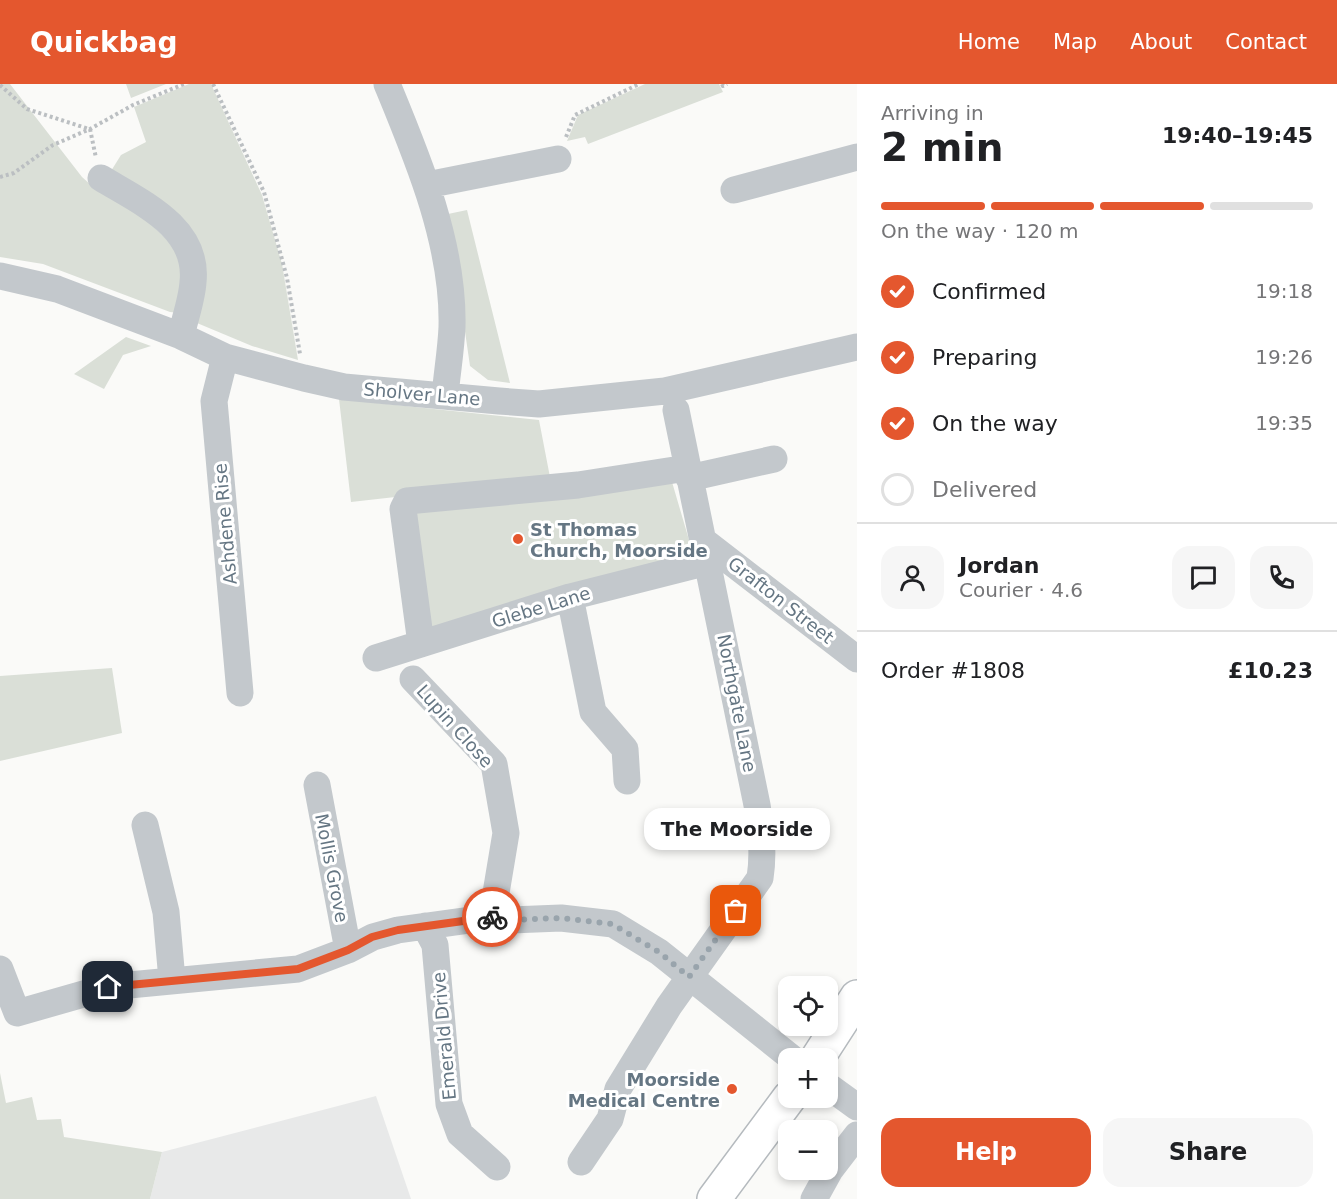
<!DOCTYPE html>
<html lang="en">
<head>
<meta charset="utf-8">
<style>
	:root { --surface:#fff; --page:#f6f6f6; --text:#202124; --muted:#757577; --line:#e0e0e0; --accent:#e4572e }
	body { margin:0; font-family:"DejaVu Sans",sans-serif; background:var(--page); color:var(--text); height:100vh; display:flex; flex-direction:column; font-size:22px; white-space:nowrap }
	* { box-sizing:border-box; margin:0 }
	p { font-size:20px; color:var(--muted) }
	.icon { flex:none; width:33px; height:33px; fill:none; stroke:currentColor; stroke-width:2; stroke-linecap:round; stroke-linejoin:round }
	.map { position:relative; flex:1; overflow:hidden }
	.drawer { display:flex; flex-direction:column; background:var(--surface); width:480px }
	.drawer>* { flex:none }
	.fabs { position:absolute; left:778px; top:892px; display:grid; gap:12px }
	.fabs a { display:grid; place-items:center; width:60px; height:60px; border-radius:12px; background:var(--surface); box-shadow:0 3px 9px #0003; font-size:30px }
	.pin { position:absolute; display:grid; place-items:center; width:51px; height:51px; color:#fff; margin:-26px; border-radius:12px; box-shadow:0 3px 9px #0006 }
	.courier { position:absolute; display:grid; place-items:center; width:60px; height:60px; margin:-30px; border:4px solid #e4572e; border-radius:50%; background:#fff; color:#222; box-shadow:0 2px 8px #0007 }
	.bubble { position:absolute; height:42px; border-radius:18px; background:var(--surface); box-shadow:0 3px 9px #0003; font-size:20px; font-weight:600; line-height:42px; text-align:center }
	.head em { font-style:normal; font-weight:600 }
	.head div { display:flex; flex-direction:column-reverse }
	.head { display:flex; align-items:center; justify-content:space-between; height:102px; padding:0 24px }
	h1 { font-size:39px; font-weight:600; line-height:45px }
	.bar { display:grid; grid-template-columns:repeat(4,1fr); gap:9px 6px; align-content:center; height:72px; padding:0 24px }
	.bar i { height:8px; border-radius:4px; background:var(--line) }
	.bar .selected { background:var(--accent) }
	.bar p { grid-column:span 4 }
	.line { display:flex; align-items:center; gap:15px; padding:0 24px; border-top:2px solid var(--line) }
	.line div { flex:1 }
	.round { display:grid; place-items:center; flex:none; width:63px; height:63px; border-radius:18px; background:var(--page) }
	ol { padding:0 24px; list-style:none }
	li { display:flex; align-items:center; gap:18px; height:66px }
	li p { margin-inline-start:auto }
	li .icon { padding:6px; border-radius:50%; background:var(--accent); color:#fff; stroke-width:4 }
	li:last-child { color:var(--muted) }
	li i { width:33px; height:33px; border:3px solid var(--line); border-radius:50% }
	.button { display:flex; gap:12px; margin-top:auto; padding:12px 24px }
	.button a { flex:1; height:69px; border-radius:18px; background:var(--accent); color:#fff; font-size:24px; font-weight:600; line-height:69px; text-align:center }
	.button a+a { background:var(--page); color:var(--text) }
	header { display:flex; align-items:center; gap:36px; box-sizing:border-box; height:84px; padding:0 30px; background:var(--accent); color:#fff }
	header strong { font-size:28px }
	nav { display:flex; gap:33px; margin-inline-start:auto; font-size:21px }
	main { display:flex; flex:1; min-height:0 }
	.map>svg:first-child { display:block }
</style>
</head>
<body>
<header>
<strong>Quickbag</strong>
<nav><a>Home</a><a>Map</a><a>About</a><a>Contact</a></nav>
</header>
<main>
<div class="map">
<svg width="857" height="1115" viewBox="0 0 857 1115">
	<rect width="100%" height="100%" fill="#fafaf8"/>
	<path fill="#e8e9e9" d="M376,1012L411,1115H150L162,1068Z"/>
	<path fill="#dadfd7" d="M0,0H10L82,93L91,101L137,127L181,169L179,229L170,228L43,180L0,173Z
		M126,0H166L131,14Z
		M189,0H211L262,111L282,180L298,276L252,262L197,239L201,185L111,87L121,71L146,58L134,23Z
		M645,0H719L723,8L588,60L585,53L567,57L578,31Z
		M467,126L510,299L488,296L470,282L448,130Z
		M126,253L151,262L123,271L104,305L74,290Z
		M339,315L539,336L554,414L672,398L694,473L428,547L413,411L351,418Z
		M112,584L122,649L0,677V592Z
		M0,989L6,1019L32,1013L37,1036L61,1035L64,1053L162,1068L150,1115H0Z"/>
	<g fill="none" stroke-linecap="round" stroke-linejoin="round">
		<defs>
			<path id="major" d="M817,975L857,913
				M714,1115L789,1014"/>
		</defs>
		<use href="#major" stroke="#b5babe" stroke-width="36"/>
		<path stroke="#bbbfc2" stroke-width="4" stroke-dasharray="3 3" stroke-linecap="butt" d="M213,0L264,108L287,194L300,270
			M722,0L723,2L727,0
			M0,1L27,25L89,45
			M90,45L96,74
			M566,53L575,31L639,0
			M0,93L14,89L53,61L90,45L133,21L184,0"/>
		<path stroke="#c3c8cc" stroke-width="27" d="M387,0C418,75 454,160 452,243C451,266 447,289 445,312
			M101,94C140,118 199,143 193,198C192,215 185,234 181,252
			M427,101L558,75
			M734,106L857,73
			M0,192L57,205L181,252L225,273L304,294L344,303L499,317L539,320L665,307L857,263
			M225,273L214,317L240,609
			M689,394L774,375
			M705,458L857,575
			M570,513L593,628L625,665L627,697
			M421,560L403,425L407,417L578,401L687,384
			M376,574L570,513L708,478
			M413,595L494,680L506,749L492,833
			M317,701L348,866
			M145,741L166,828L172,896
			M425,842L435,861L449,1020L460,1050L497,1083
			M0,885L17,929L108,903L298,885L348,866L373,853L398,846L492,833L511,836L561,834L613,840L659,868L793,975
			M828,1002L857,1023
			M581,1078L610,1035L618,1005L669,922L760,794C764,769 761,746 757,721L676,326
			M814,1115L830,1086L857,1051"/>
		<use href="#major" stroke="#fff" stroke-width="33"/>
	</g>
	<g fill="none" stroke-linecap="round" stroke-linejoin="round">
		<path stroke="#99a4ac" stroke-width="6" stroke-dasharray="0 10.8" d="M492,833L511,836L561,834L612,840L659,868L689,893L736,827"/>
		<path stroke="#e4572e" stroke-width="8" d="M108,903L298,885L348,866L372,853L398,846L492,833"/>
	</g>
	<g fill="#e4572e" stroke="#fff" stroke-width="2">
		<circle cx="518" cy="455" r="6"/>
		<circle cx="732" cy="1005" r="6"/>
	</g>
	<g text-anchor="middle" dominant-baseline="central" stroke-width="6" stroke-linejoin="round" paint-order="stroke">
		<g font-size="18" fill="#657683" stroke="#fff">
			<text transform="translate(422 310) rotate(5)">Sholver Lane</text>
			<text transform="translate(225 440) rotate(-95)">Ashdene Rise</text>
			<text transform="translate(781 516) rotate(38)">Grafton Street</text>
			<text transform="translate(541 523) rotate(-17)">Glebe Lane</text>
			<text transform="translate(737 619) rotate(79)">Northgate Lane</text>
			<text transform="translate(455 642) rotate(48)">Lupin Close</text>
			<text transform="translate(332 784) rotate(79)">Mollis Grove</text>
			<text transform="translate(444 952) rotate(-95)">Emerald Drive</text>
		</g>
		<g font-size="18" font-weight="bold" fill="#657683" stroke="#fff" text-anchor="start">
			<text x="530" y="445">St Thomas<tspan x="530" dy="21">Church, Moorside</tspan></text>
			<text x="720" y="995" text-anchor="end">Moorside<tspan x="720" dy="21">Medical Centre</tspan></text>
		</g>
	</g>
</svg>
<div class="fabs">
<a><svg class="icon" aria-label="locate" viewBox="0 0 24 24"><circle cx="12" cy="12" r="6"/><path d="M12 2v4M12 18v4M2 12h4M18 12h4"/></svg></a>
<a>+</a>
<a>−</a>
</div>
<div class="pin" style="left:736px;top:827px;background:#ea580c"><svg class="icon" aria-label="bag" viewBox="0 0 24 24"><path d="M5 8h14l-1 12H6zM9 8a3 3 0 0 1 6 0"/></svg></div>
<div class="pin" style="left:108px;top:903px;background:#1f2937"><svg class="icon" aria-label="home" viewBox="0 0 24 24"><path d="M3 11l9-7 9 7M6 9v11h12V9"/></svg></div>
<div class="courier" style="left:492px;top:833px"><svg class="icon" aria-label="bike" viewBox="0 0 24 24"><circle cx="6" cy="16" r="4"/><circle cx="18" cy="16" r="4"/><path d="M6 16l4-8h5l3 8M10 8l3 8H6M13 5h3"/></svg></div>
<div class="bubble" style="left:644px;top:724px;width:186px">The Moorside</div>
</div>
<section class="drawer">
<div class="head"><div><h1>2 min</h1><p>Arriving in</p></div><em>19:40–19:45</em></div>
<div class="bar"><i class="selected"></i><i class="selected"></i><i class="selected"></i><i></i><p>On the way · 120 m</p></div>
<ol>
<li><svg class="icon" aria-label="check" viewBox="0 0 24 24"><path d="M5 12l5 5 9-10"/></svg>Confirmed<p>19:18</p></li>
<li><svg class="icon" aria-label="check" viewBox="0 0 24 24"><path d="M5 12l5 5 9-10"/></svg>Preparing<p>19:26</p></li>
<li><svg class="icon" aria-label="check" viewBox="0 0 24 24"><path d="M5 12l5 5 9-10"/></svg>On the way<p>19:35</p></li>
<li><i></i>Delivered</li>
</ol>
<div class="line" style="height:108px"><a class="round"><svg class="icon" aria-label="person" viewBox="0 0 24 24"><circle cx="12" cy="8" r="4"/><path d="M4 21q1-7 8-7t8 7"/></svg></a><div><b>Jordan</b><p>Courier · 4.6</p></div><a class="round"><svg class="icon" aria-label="chat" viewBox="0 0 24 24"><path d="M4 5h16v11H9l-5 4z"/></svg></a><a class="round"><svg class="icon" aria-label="phone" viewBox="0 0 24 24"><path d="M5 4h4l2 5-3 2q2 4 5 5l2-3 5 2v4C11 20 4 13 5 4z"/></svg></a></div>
<div class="line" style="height:78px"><div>Order #1808</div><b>£10.23</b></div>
<div class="button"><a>Help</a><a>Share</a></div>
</section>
</main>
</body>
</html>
